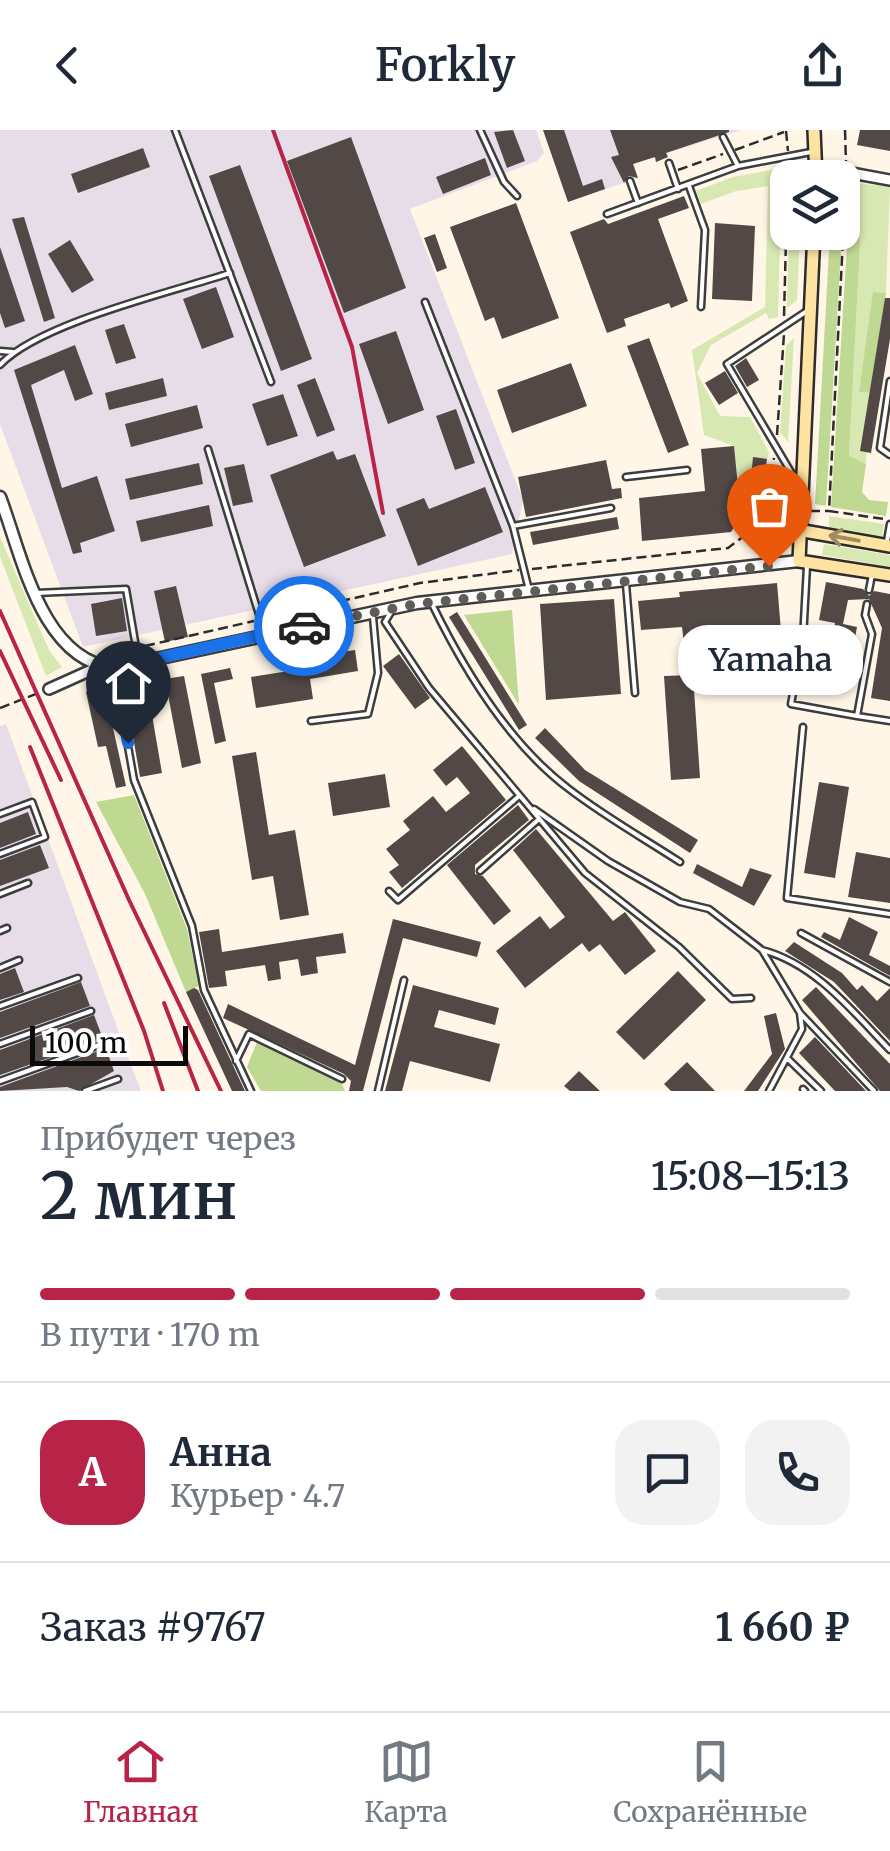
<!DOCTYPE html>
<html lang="ru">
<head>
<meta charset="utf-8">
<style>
	:root { --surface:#fff; --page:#f2f2f3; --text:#1f2937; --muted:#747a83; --line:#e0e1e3; --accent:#b82447 }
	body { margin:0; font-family:Merriweather,serif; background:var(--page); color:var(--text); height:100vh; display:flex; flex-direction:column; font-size:38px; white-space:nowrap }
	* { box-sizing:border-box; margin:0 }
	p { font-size:32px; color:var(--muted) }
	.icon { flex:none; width:55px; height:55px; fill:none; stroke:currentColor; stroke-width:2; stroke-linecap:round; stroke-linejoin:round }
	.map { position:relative; height:961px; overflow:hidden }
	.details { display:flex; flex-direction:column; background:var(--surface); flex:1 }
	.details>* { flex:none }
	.tools { position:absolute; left:770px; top:30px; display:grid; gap:20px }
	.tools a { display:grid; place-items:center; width:90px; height:90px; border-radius:20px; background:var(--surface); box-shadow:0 2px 8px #0004; font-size:50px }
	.scale { position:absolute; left:30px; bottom:25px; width:158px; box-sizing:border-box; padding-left:10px; border:5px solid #0a0a0a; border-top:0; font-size:28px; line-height:35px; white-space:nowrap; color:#0a0a0a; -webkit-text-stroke:8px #fff; paint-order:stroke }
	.pin { position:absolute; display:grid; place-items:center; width:85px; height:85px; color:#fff; margin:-102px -42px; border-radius:50% 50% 50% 0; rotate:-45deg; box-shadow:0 0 10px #0007 }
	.pin .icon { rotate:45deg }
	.courier { position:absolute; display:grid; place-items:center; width:100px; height:100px; margin:-50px; border:8px solid #1a73e8; border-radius:50%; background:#fff; color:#222; box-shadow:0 2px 12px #0007 }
	.bubble { position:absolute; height:70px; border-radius:30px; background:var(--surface); box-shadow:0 2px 8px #0004; font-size:32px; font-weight:600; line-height:70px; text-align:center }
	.overview em { font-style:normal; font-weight:600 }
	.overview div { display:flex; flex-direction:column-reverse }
	.overview { display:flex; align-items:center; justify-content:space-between; height:170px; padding:0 40px }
	h1 { font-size:65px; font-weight:600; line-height:75px }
	.bar { display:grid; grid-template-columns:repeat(4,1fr); gap:15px 10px; align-content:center; height:120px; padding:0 40px }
	.bar i { height:12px; border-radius:8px; background:var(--line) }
	.bar .selected { background:var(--accent) }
	.bar p { grid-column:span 4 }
	.line { display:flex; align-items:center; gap:25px; padding:0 40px; border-top:2px solid var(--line) }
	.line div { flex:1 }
	.round { display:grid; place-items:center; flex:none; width:105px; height:105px; border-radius:30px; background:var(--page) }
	header { display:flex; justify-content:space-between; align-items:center; height:130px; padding:0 40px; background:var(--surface); font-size:45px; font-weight:600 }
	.dock { display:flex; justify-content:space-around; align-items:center; height:140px; border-top:2px solid var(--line); background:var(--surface); font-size:28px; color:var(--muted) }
	.dock a { display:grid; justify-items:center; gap:5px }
	.dock .selected { color:var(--accent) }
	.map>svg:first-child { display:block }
</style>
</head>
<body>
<header><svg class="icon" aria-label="back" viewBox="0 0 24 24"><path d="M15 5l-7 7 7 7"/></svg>Forkly<svg class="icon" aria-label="share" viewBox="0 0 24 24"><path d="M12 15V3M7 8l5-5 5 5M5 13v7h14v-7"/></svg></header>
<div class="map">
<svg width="890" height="961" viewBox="0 0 890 961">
	<rect width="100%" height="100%" fill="#fff6e7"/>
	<path fill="#e6dde9" d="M0,0H536L544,23L537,31L410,79L523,370L512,424L83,517L0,294Z
		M543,0H741L667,23L668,27L656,32L654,27L634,34L638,48L568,72Z
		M6,594L125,919L141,961H0V596Z"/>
	<path fill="#d8e8b2" d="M782,38L778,187L769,189L766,183L711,215L697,243L720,286L750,287L769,322L767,329L753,328L748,378H741L734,316L704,305L692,220L765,177L768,56L736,61L701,74L696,61L733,47Z
		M849,52L890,57L886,163L874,162L859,262H870L866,334L849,327L860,115L858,83L849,82Z
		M789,103H800L797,170L787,178Z
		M794,208L788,312L780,302L786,216Z
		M829,386L884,394L882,408L829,400Z
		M0,407L49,520L62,537L46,546L0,427Z
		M824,414L890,425V437L822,425Z"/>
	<path fill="#bfd892" d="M849,82H858L860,115L849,326L866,334L862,362L869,370L888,372L886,386L831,377Z
		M830,103H842L826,376L815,374Z
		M873,162L886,163L870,262H859Z
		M512,480L519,575L464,485Z
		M134,665L187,799L199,856L186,862L145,764L96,672Z
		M257,912L342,954L345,961H261L247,937Z"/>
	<path fill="#524946" d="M513,0L525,31L507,38L494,2Z
		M543,0H564L583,56L602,49L605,59L568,72Z
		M610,0H729V2L666,23L668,27L656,32L655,27L633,34L638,48L629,46L624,53L611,27L619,25Z
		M860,0H890V21L857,15Z
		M351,7L406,158L344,183L287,31Z
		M143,18L150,37L78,63L71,44Z
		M485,28L491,45L443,64L436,47Z
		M240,35L312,229L281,241L209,46Z
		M684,66L689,78L658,89L688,171L671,178L669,173L624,189L626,196L607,203L570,102L604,89L608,94Z
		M516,73L559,188L502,209L494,187L485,191L450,97Z
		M24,87L55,188L44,192L12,89Z
		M715,93L755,96L752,171L712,169Z
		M435,104L447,138L437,142L424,108Z
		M70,110L94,150L72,163L48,124Z
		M0,117L25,191L5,198L0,183Z
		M216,157L234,207L202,219L183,169Z
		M885,168H890V209L871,323L860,321Z
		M124,194L136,228L116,234L105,200Z
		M396,201L424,280L388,294L359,214Z
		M649,208L689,315L668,323L627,216Z
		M75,215L93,264L75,271L64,240L31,255L62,358L97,346L115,401L80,413L82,422L73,424L14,240Z
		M746,228L759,250L747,257L735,236Z
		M571,233L587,276L512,303L497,260Z
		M725,241L738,263L719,275L705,253Z
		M163,248L167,266L109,280L105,263Z
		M315,248L335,300L317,307L297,255Z
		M283,264L298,306L267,316L252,274Z
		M197,275L203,298L131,317L125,294Z
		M456,279L475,333L455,340L436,286Z
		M734,316L741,386L731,402L642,411L639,368L705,361L701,319Z
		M333,321L337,330L355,324L386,406L304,437L270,345Z
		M753,327L767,329L759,379L748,378Z
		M606,330L612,359L621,358L622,368L526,387L518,347Z
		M199,333L203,354L130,370L125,349Z
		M244,334L253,372L233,376L224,338Z
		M485,357L503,402L418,436L396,379L424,368L429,379Z
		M209,375L213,396L141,412L136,391Z
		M617,387L619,399L533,415L530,402Z
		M826,452L863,459L869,466L874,461L890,464V571L871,568L882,498L869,469L848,470L843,494L857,497L845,562L816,557L824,515L831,516L835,493L819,490Z
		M777,453L782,513L685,522L682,497L641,500L638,471L680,467L679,462Z
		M176,456L188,507L165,512L154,461Z
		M122,468L127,501L96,506L91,474Z
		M614,469L621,564L546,570L540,474Z
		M457,482L527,595L519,600L449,487Z
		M355,520L358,541L310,549L313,569L256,578L251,547L308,538L306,527Z
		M399,524L430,568L415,579L383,536Z
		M230,538L233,549L214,553L226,611L215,614L201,544Z
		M693,545L700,648L671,650L664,546Z
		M184,546L201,633L182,638L165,549Z
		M147,556L162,643L140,647L125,560Z
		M104,558L126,656L116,658L106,616L98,617L86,562Z
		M545,598L585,640L698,710L690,723L579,651L535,608Z
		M462,616L506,670L402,758L389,742L399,735L386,719L410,700L403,691L433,666L446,682L470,663L457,647L446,656L433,640Z
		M256,622L269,705L295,700L309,785L280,790L273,746L252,750L232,626Z
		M385,644L390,677L333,686L328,653Z
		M819,652L849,657L835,748L804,743Z
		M518,675L529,690L475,735V744L483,746L511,781L494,795L447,735Z
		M28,682L36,704L0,718V693Z
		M536,699L613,791L625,782L656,821L625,845L600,814L589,822L582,813L525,858L496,821L540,786L550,799L565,787L513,720Z
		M40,715L49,738L0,756V730Z
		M856,722L890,728V773L848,767Z
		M697,734L742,757L750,738L772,745L754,776L693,743Z
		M849,787L878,802L869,825L890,836V846L821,807L824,802L840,810Z
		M393,789L481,812L477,827L403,808L363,961H349L351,951L344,944L223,888L228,874L355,935Z
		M219,799L222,822L343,803L346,823L316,827L318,843L301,846L298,829L279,832L281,849L268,851L265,835L225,841L227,856L209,858L199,802Z
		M794,812L842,843L857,860L862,855L877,871L890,858V911L834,852L785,821Z
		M15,838L24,862L0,870V844Z
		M678,841L706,870L644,930L616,902Z
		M81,852L90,876L0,908V882Z
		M413,855L499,878L495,895L439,880L434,897L500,914L490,952L410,931L402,961H385Z
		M816,857L890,934V961H880L802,870Z
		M194,858L198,860L245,961H232L186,862Z
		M776,883L785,919L758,961H744L772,924L764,886Z
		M94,885L103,909L0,945V920Z
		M815,907L866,961H835L799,923Z
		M106,918L114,941L79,961L67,957L0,961V957Z
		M687,932L715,961H671L664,954Z
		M579,941L600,961H570L564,956Z"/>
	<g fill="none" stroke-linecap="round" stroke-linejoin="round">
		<defs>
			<path id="service" d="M175,0L271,252
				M480,0L504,52L517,66
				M723,7L738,36
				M669,33L678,59
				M630,51L638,73
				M689,56L705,100L701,177
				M607,84L738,36L811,22
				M425,172L513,396L529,460
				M0,221L13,222
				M0,235C39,193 172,162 230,143
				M890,251L880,318L890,325
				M208,319L265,504
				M626,347L687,340
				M798,354L727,234L807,181
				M513,396L611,378
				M887,411L890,394
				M807,436L803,509L791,574L857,586
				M626,454L635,563
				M869,460L872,445
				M36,463L126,459L138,529
				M431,472C463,538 509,614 569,659C604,686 643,708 680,732
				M867,474L865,485L872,504L857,586L890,591
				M391,482L385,492L429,558L585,743L679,817L732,869L751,868
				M114,538L134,650L192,796L204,860L251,961
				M311,591L368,584L378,543L373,487
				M803,597L787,768L890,784
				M534,679L608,731L680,772L709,779L762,820L800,883L802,899L769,961
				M0,684L32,672L45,707L0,724
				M480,741L539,689
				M389,761L398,770L518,667
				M0,764L28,753
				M0,801L7,798
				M801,803L890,852
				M762,820C816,834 853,882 890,920
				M0,838L19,830
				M0,876L78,848
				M800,883L874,961
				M0,914L91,881
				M787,928L821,961
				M236,931L249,904L342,949
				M0,951L102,914
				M803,959L805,961
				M85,961L118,949
				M378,961L404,850"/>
			<path id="minor" d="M816,46L846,42L890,50
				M49,559L98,537"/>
			<path id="tertiary" d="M0,367C22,425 41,530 114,538L417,473L799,431"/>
			<path id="secondary" d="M814,0L816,48
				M814,102L799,431L890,445
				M798,400L890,416"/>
		</defs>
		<use href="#service" stroke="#3d3d3d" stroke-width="9"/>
		<use href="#minor" stroke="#3d3d3d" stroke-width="14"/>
		<use href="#tertiary" stroke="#3d3d3d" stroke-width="15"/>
		<use href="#secondary" stroke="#2c2c2c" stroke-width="16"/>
		<path stroke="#2c2c2c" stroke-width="2.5" stroke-dasharray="10 5" stroke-linecap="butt" d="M845,0L846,33
			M786,1L788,21
			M735,20L784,2
			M678,40L723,24
			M846,51L829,381L884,389
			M784,186L788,34
			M777,305L784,204
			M810,381H829
			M764,389L774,328
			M532,439L728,418L764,391L792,382
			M267,488L420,453L519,440
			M145,516L254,491
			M106,523L128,519
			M0,578L41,562"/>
		<use href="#service" stroke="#fff" stroke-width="4"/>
		<use href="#minor" stroke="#fff" stroke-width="9"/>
		<use href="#tertiary" stroke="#fff" stroke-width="10"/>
		<use href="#secondary" stroke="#ffe3a2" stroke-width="11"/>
		<path stroke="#b82447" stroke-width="4" d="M273,0L352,217L383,383
			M0,481L129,770L221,961
			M0,521L61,650
			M30,617L144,901L163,961
			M164,873L198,961"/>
	</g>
	<defs><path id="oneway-shaft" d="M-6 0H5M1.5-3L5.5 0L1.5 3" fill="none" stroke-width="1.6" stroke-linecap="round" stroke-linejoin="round" transform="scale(2.5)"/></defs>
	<use stroke="#9d8c65" href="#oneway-shaft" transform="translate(844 408) rotate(-170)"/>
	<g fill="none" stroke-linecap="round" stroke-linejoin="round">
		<path stroke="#605d57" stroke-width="10" stroke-dasharray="0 18" d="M304,496L417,474L769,436"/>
		<path stroke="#1a73e8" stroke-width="12" d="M128,613L114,538L304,496"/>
	</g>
</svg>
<div class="tools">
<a><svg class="icon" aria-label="layers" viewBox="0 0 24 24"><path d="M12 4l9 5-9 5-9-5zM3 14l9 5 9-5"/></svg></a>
</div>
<div class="scale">100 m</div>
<div class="pin" style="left:769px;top:436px;background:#ea580c"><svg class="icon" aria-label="bag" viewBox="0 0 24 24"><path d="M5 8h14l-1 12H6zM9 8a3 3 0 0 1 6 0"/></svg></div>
<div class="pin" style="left:128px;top:613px;background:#1f2937"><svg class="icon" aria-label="home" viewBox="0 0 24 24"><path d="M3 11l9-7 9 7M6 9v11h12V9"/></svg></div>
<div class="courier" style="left:304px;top:496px"><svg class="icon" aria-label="car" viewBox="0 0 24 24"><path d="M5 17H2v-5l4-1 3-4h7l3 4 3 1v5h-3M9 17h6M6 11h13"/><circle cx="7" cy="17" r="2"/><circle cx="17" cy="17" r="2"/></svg></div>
<div class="bubble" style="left:678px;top:495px;width:185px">Yamaha</div>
</div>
<section class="details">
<div class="overview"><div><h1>2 мин</h1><p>Прибудет через</p></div><em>15:08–15:13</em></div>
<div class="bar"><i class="selected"></i><i class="selected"></i><i class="selected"></i><i></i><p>В пути · 170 m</p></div>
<div class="line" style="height:180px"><b class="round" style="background:var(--accent);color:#fff">А</b><div><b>Анна</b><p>Курьер · 4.7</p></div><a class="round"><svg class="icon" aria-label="chat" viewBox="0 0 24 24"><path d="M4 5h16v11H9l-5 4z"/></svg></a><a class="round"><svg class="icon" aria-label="phone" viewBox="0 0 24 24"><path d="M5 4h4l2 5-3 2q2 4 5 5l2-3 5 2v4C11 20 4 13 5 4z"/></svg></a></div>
<div class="line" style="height:130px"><div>Заказ #9767</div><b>1 660 ₽</b></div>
</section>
<nav class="dock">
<a class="selected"><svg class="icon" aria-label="home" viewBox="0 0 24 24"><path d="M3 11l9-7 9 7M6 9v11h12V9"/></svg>Главная</a>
<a><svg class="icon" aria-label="map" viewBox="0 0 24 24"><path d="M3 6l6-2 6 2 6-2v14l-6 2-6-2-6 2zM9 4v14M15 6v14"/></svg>Карта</a>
<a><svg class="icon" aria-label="saved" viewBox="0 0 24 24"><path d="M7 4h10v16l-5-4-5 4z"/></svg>Сохранённые</a>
</nav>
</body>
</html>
